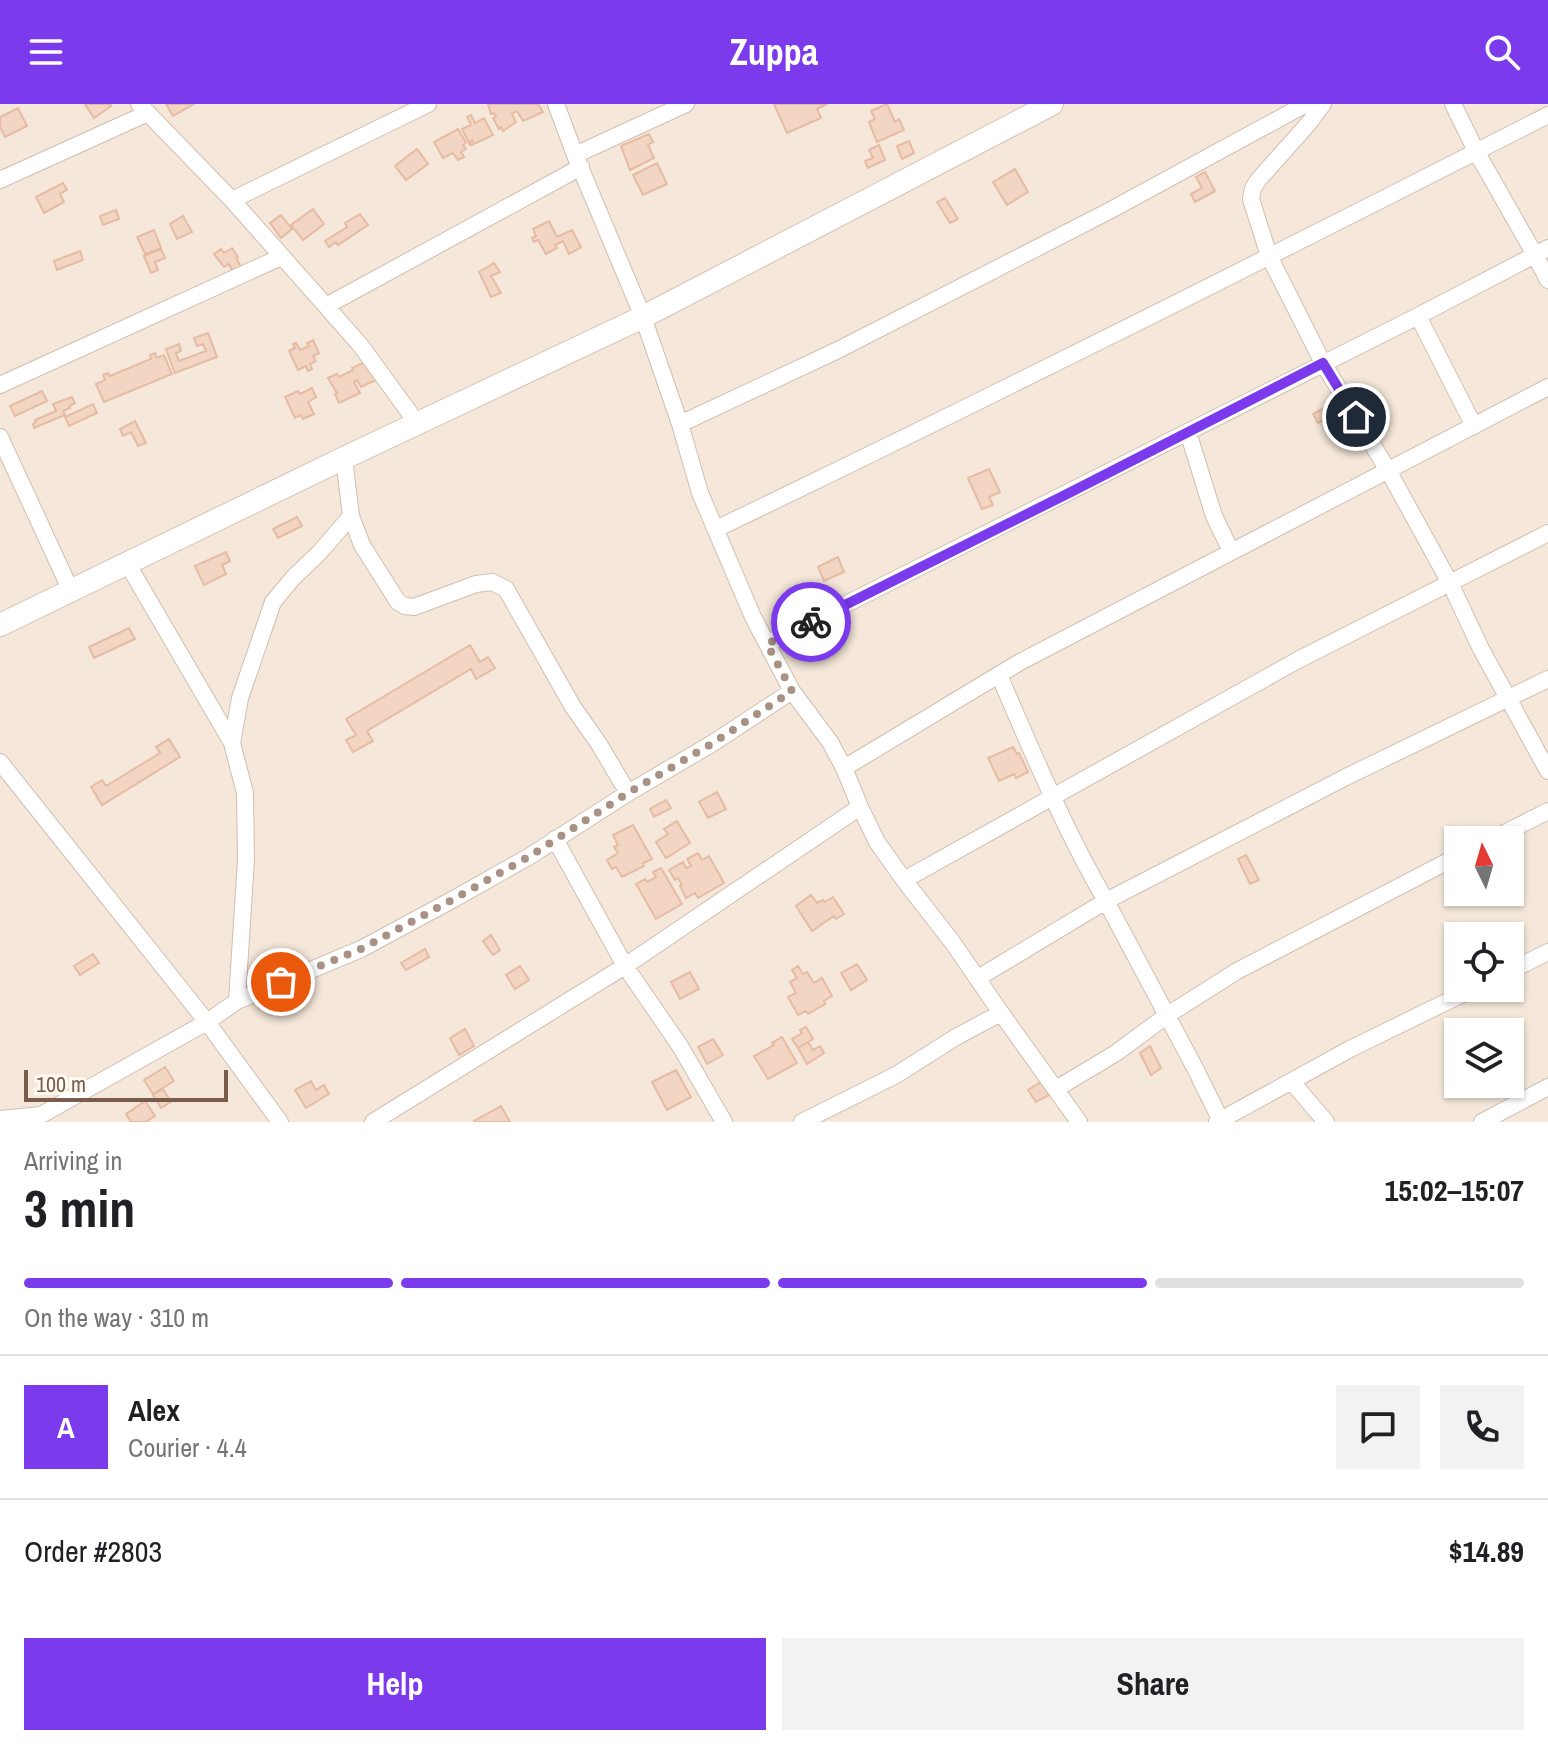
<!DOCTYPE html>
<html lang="en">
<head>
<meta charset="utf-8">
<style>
	:root { --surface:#fff; --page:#f2f2f2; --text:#202124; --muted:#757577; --line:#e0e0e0; --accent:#7c3aed }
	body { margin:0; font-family:"Archivo Narrow",sans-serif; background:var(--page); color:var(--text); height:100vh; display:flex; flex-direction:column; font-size:30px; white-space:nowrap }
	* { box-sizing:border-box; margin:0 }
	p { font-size:26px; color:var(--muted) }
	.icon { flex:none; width:44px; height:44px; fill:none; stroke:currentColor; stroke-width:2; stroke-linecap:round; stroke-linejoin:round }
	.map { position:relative; height:1018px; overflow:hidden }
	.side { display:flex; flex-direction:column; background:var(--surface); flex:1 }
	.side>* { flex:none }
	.needle { width:52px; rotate:355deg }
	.buttons { position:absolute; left:1444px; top:722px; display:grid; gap:16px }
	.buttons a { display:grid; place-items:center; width:80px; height:80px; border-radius:0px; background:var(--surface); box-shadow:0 2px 6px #0004; font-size:40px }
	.scale { position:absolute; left:24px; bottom:20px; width:204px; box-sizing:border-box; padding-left:8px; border:4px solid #7a5c4d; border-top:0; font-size:22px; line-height:28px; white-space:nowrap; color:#7a5c4d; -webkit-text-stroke:6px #fffaf3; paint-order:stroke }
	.pin { position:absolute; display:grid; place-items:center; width:68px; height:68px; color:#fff; margin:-34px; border:4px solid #fff; border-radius:50%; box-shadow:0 2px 8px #0007 }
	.courier { position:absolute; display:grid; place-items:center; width:80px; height:80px; margin:-40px; border:6px solid #7c3aed; border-radius:50%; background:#fff; color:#222; box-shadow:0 2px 10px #0007 }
	.summary em { font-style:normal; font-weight:700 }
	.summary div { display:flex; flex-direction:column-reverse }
	.summary { display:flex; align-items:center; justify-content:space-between; height:136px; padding:0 24px }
	h1 { font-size:52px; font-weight:700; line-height:60px }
	.bar { display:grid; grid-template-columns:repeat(4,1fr); gap:12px 8px; align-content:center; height:96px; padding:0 24px }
	.bar i { height:10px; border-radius:6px; background:var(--line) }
	.bar .current { background:var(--accent) }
	.bar p { grid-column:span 4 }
	.line { display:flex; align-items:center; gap:20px; padding:0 24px; border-top:2px solid var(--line) }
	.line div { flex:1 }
	.round { display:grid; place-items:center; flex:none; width:84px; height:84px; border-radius:0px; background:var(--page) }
	.primary-button { display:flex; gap:16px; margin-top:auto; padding:16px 24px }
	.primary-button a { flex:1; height:92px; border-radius:0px; background:var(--accent); color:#fff; font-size:32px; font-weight:700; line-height:92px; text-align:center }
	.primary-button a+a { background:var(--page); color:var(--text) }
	header { display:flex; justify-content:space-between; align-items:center; height:104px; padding:0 24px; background:var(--accent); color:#fff; font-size:36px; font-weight:700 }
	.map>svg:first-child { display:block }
</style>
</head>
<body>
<header><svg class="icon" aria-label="menu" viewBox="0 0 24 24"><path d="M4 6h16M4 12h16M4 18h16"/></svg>Zuppa<svg class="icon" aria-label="search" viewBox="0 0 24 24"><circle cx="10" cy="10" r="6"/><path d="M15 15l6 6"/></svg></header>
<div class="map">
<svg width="1548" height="1018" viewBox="0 0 1548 1018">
	<rect width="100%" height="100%" fill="#fdf6ec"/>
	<path fill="#f5e8da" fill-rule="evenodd" d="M0,0H1548V1018H0ZM1458,736H1510V788H1458ZM1458,832H1510V884H1458ZM1458,928H1510V980H1458Z"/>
	<path fill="#f3d5c3" stroke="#e6bba3" stroke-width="2" d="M85,0H110L111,2L94,14Z
		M166,0H194L173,12Z
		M488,0H538L543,8L523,17L517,7L512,10L516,18L503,27L501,23L499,25L493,14L496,13L494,9L491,10Z
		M774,0H827L817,5L821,14L787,29Z
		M887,0L895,18L899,15L904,26L877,38L869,18L875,15L871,7Z
		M18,4L27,22L5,33L0,23V13Z
		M471,11L475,19L484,14L493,31L474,40L472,36L470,38L472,41H470L462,25L471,21L467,13Z
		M458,25L466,39L463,41L466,45L461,48L464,53L458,56L453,49L443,54L434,38Z
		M649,30L653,38L648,41L654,54L630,66L621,42Z
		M909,37L914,49L902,55L897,42Z
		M879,41L885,56L868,64L865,57L873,54L869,46Z
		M417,45L428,60L406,76L395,62Z
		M657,59L667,80L643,91L633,71Z
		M1015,65L1028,88L1007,101L993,78Z
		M1205,68L1215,87L1195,98L1191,90L1202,84L1196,73Z
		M63,79L67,86L60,90L64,98L44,109L36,93Z
		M945,94L958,115L950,119L937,98Z
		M313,105L324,120L303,136L291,121Z
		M116,106L119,115L103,121L100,112Z
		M360,110L368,121L338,141L336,138L329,143L325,137L347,123L345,119Z
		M281,111L292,125L281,134L270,119Z
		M183,112L192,128L177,135L170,120Z
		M549,117L557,133L572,126L581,143L569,150L563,137L555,141L557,144L546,150L538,136L534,138L532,134L536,132L533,125Z
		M154,126L161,144L145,150L137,133Z
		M232,144L238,153L236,154L241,163L232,166L229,160L224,163L214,150L221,145L224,149Z
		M161,145L165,154L155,158L158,166L151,169L144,152Z
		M80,147L83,156L57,166L54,157Z
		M494,159L500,168L491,172L501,189L491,193L479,168Z
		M208,229L217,253L175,269L166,245L179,240L181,247L176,249L179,257L206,247L203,240L197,242L194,234Z
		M313,236L319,249L313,252L316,257L310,260L312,265L308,267L306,262L298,266L289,247L295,244L293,240L296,239L300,246L309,242L307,239Z
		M155,249L157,254L164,251L172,270L104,298L96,280L105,276L103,271L108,269L110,272L151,255L150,251Z
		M367,257L376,276L361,283L357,276L354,278L360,289L339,299L335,290L337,289L328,274L337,270L339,273L353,266L352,264Z
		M312,284L316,293L308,298L314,310L303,315L301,311L295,314L285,293L298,287L300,290Z
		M42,287L47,297L15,312L10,302Z
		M72,293L75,299L69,302L70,304L63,307L65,311L34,324L33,320L36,318L35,316L56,307L53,300Z
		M93,300L97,309L69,322L65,313Z
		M1328,302L1334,311L1318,319L1313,310Z
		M135,317L146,339L138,342L131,328L123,332L120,325Z
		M989,365L1000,388L989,393L993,401L982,405L968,374Z
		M297,413L302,422L278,434L273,425Z
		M226,448L230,457L222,461L226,470L204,481L195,462Z
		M838,453L844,468L824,477L818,463Z
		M129,524L135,535L94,554L89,543Z
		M470,541L480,558L488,553L495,564L476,575L471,565L367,627L373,637L353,648L346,636L356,631L346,615Z
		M169,635L180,653L102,701L91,683L102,676L106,682L160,649L156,643Z
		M1013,643L1017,650L1019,649L1028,668L1016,674L1014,670L999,677L988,654Z
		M717,688L726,705L708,714L699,698Z
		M666,696L671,704L654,713L650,705Z
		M677,717L690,739L666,754L656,738L668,730L664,725Z
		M633,721L652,755L643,759L644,762L622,773L616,763L612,765L607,756L618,749L614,743L618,741L613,731Z
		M698,749L702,756L709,752L724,779L698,794L695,789L686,794L680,782L682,781L678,774L675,776L669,766L683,758L686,764L691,762L687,755Z
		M1246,751L1259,776L1250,780L1238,755Z
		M661,764L682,800L656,815L636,780L645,775L647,778L656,773L653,768Z
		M811,791L817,799L823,796L825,798L833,793L844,810L836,815L834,812L812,827L796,802Z
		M491,831L500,846L493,851L483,837Z
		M425,845L429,853L406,866L401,859Z
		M93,850L99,859L80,871L74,862Z
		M857,860L867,876L851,886L841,869Z
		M520,862L529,876L515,885L506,871Z
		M798,862L803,870L807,868L814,879L822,874L832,892L824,897L825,900L808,910L806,907L798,911L788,893L796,889L790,878L797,874L792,866Z
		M690,868L699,885L680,895L671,878Z
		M806,923L813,935L798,944L792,935L802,929L800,926Z
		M465,925L474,942L459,951L450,934Z
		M782,933L797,959L768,975L754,952L774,941L772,939Z
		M713,935L723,951L707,960L698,943Z
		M808,938L813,946L820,942L824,949L807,960L798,944Z
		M1150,942L1161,964L1151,971L1140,949Z
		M165,963L174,977L153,990L144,976Z
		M676,966L691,993L667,1006L652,978Z
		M311,977L316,986L324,981L329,990L306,1004L295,986Z
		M1041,978L1049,991L1036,998L1028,986Z
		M163,985L171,998L161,1004L153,991Z
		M145,997L155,1012L145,1018H131L126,1010Z
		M501,1002L510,1018H475L474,1017Z"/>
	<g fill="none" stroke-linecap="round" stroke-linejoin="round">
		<defs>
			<path id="street" d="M139,0L232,96L326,202L361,242L417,319
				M556,0L575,51L643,213L680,320L700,389L753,513L792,587L830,638L844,664L860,703L877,738L904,776L953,839L1001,909L1079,1018
				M1323,0L1309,19L1259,75L1253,84L1251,95L1269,152L1323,259L1389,368L1450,479L1481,545L1548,667
				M1453,0L1476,47L1535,151L1548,144
				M575,51L686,0
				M0,76L148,9
				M232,96L428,0
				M326,202L581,63
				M1418,212L1474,322
				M0,281L281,153
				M680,320L838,246L1109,107L1306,0
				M1188,328L1214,412L1231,447
				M0,333L71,487
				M351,412L362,441L398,498L405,502L414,503L476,480L492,478L506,485L573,603L599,640L628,689
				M716,425C995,291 1272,152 1548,11
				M127,459L232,639
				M767,540L1418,212L1535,151L1548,176
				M999,571C1032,647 1064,725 1106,797L1346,673L1548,575
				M0,658L207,918L280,1018
				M844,664L1020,558L1548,283
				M555,735L625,862L680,942L724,1018
				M1491,736L1548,707
				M904,776L1298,556L1548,429
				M1510,867L1548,848
				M978,874L1106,797L1196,966L1221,1017
				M237,897L246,755L245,689L232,639L240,594L273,498L293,474L320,448L351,412L344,354
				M1292,978L1326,1018
				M1056,985L1116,949L1166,912L1237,867L1458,752
				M0,1015L41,1011L207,918L237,897L361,845L452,796L530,752L628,689L713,639L792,587
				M373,1018L625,862L860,703
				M802,1018L896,971L956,933L1001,909
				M1217,1018L1350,945L1475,884
				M1482,1018L1548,983"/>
			<path id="secondary" d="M0,521L344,354L643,213L1052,0"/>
		</defs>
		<use href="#street" stroke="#d1beb0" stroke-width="18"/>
		<use href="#secondary" stroke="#d6c0b0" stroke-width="24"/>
		<use href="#street" stroke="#fff" stroke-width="16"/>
		<use href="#secondary" stroke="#fff" stroke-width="22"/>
	</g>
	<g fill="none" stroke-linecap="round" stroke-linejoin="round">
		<path stroke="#a89285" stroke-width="8" stroke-dasharray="0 14.4" d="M281,878L361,845L452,796L530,752L628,689L713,639L792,587L767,540L811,518"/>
		<path stroke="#7c3aed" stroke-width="10" d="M811,518L1071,388L1323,259L1356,313"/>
	</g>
</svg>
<div class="buttons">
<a><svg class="needle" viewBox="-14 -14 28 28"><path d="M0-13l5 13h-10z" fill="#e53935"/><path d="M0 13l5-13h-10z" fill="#757577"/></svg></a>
<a><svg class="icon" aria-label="locate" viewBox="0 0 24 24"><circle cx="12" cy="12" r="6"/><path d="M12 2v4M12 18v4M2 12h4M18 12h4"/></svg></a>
<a><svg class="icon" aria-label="layers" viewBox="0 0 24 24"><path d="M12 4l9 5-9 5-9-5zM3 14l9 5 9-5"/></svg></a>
</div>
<div class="scale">100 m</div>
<div class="pin" style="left:281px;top:878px;background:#ea580c"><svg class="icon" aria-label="bag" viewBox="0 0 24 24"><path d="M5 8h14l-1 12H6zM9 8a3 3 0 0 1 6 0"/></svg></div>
<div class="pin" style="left:1356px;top:313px;background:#1f2937"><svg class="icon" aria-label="home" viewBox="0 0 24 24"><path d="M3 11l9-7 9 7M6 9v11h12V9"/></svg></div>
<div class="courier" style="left:811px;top:518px"><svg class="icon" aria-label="bike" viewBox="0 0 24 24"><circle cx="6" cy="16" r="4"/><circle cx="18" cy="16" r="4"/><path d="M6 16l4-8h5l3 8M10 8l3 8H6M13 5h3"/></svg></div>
</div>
<section class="side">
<div class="summary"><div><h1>3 min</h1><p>Arriving in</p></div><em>15:02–15:07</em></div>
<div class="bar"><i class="current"></i><i class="current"></i><i class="current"></i><i></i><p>On the way · 310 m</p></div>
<div class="line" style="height:144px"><b class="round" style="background:var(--accent);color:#fff">A</b><div><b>Alex</b><p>Courier · 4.4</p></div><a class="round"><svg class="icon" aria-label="chat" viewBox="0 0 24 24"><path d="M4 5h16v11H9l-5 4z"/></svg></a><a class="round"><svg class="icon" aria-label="phone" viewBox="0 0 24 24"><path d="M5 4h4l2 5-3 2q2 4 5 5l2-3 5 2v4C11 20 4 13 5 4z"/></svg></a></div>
<div class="line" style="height:104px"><div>Order #2803</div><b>$14.89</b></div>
<div class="primary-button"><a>Help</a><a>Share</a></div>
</section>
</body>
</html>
